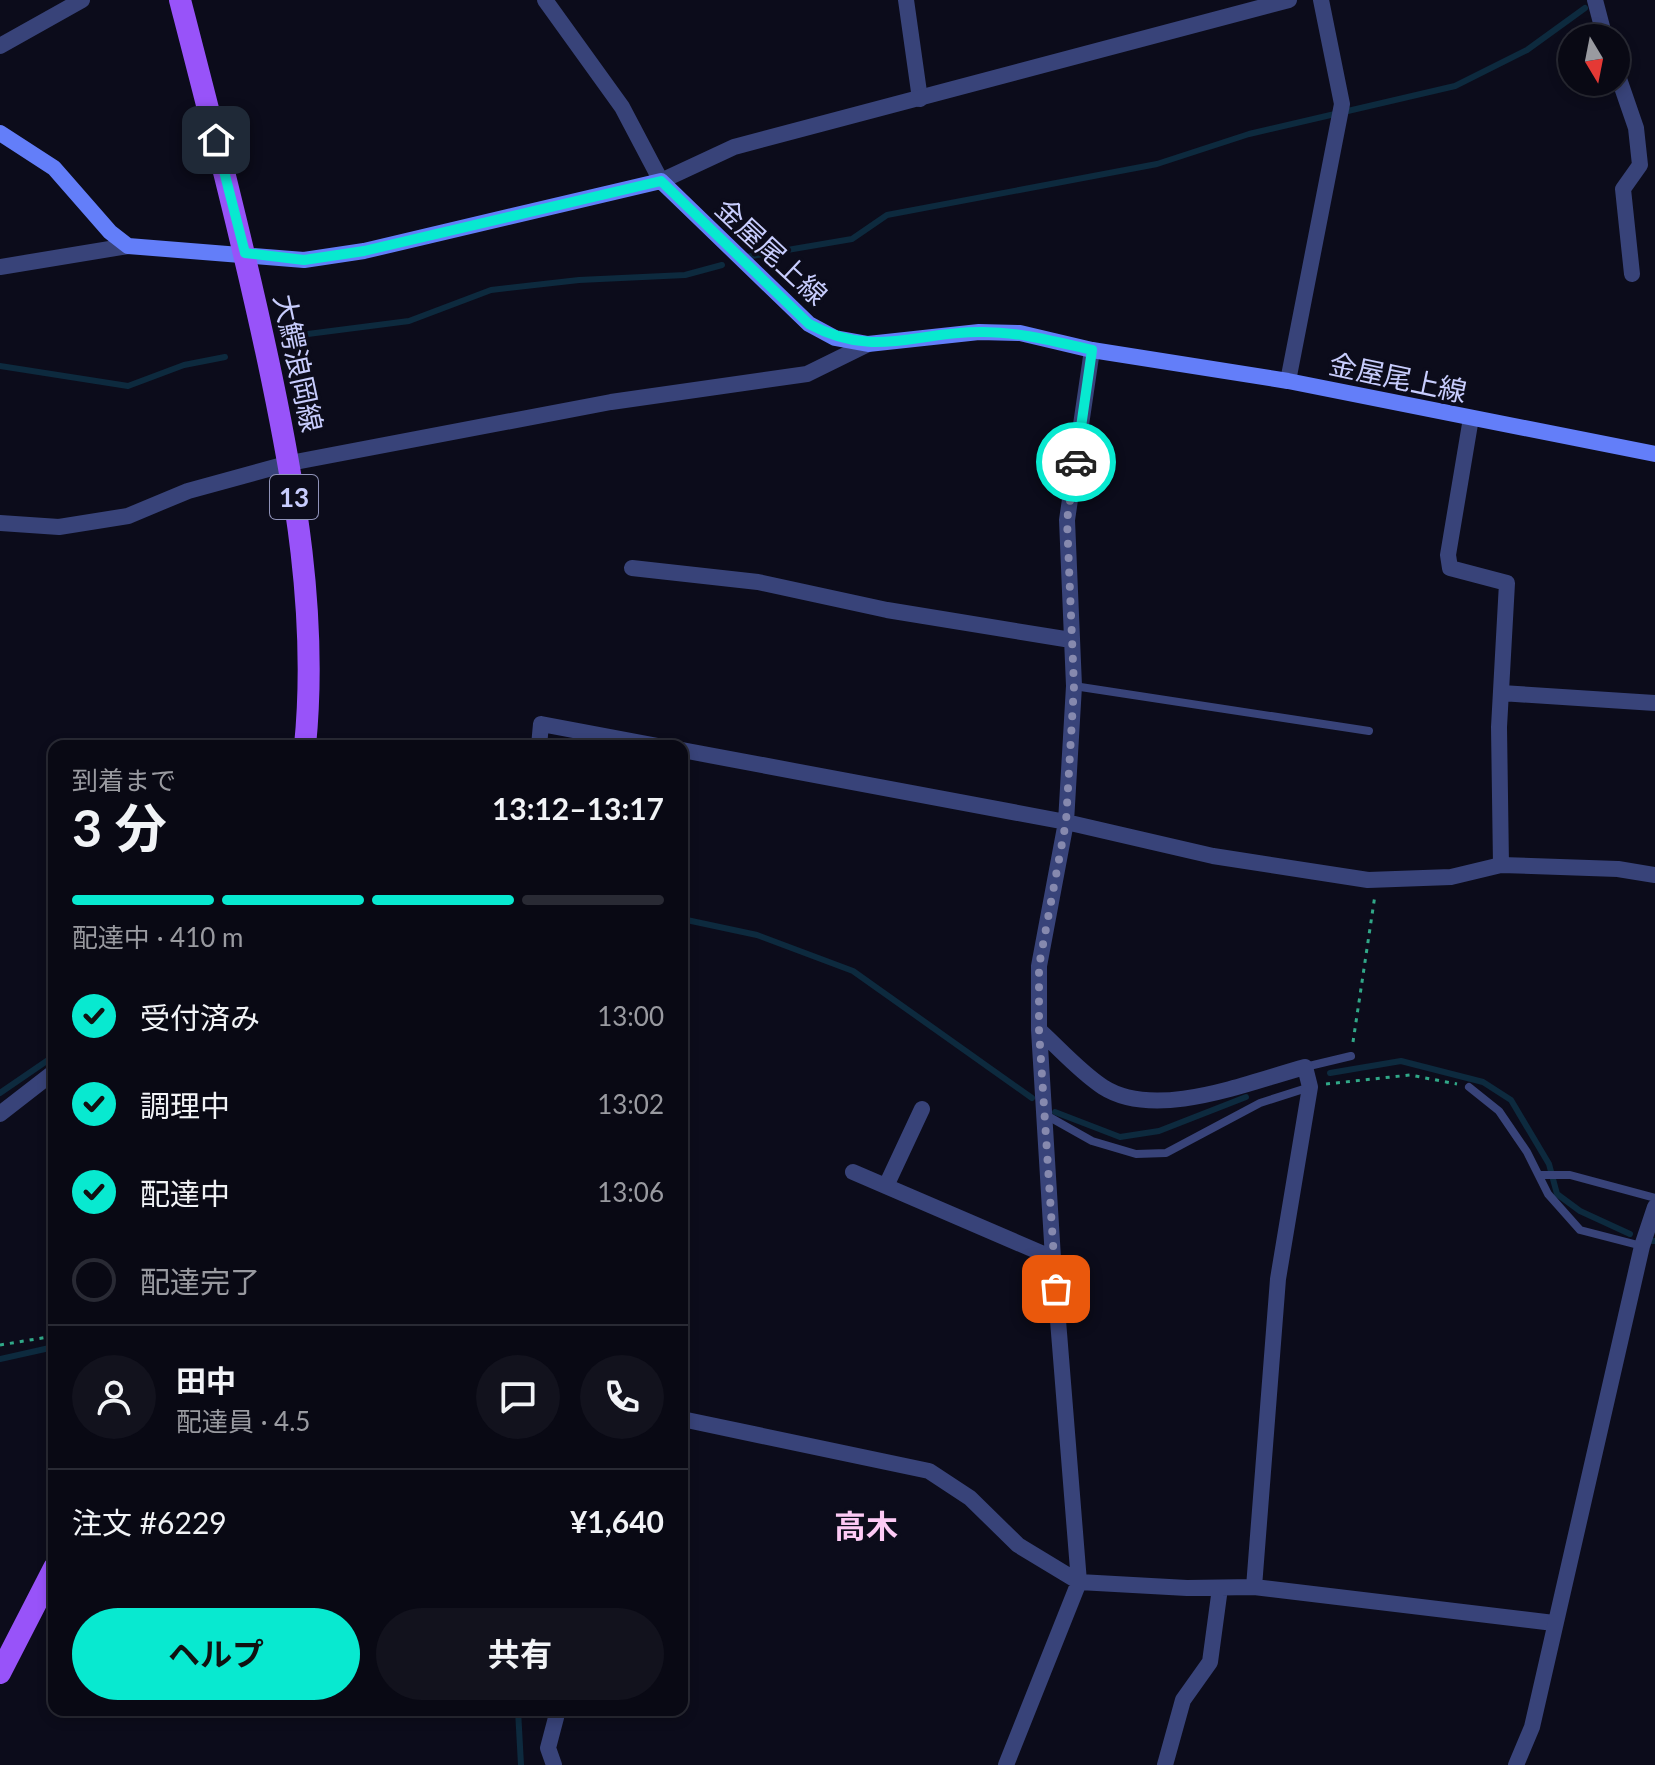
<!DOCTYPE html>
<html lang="ja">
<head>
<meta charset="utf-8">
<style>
	:root { --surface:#090914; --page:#12121d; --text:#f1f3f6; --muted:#999aa0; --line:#292a34; --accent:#08e9d0 }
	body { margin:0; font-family:Lato,"Noto Sans JP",sans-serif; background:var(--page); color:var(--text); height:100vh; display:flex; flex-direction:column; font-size:30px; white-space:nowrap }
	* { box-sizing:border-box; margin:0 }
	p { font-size:26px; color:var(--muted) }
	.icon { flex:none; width:44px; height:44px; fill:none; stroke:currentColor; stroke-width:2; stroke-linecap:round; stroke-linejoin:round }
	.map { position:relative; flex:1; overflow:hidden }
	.sheet { position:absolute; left:48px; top:740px; width:640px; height:976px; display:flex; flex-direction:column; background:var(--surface); border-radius:16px; box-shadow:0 4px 12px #0003,0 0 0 2px var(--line) }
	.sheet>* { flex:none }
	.needle { width:52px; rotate:170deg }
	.tools { position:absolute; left:1558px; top:24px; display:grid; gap:16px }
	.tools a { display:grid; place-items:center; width:72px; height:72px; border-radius:50%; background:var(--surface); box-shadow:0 4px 12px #0003,0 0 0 2px var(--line); font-size:40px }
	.pin { position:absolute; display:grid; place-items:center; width:68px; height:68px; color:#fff; margin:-34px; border-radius:16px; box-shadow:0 4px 12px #0006 }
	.courier { position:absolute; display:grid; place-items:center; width:80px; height:80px; margin:-40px; border:6px solid #08e9d0; border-radius:50%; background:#fff; color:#222; box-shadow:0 2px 10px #0007 }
	.overview em { font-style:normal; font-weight:700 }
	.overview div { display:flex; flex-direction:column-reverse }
	.overview { display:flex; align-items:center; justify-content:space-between; height:136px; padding:0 24px }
	h1 { font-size:52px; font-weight:700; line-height:60px }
	.bar { display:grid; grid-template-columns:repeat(4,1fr); gap:12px 8px; align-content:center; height:96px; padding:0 24px }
	.bar i { height:10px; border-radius:6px; background:var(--line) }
	.bar .current { background:var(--accent) }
	.bar p { grid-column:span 4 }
	.line { display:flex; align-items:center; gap:20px; padding:0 24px; border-top:2px solid var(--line) }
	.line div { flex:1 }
	.round { display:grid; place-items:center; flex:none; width:84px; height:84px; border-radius:42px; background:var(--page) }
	ol { padding:0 24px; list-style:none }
	li { display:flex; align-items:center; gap:24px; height:88px }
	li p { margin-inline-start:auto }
	li .icon { padding:8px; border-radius:50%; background:var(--accent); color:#111; stroke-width:4 }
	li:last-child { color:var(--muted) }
	li i { width:44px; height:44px; border:4px solid var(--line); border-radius:50% }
	.action { display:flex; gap:16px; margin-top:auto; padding:16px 24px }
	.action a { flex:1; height:92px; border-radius:48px; background:var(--accent); color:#111; font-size:32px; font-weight:700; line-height:92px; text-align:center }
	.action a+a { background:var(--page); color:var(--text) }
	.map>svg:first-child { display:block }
</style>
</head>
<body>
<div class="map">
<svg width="1655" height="1765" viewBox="0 0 1655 1765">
	<rect width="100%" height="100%" fill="#0c0c1b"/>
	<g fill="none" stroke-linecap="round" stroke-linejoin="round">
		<path stroke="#0d2a3e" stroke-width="6" d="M746,257L852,239L887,215L1157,164L1249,134L1455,86L1527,50L1585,8
			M300,335L409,321L491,290L579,280L685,275L722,265
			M0,366L128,386L184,365L225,357
			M682,919L757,935L853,971L1032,1098
			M1330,1073L1401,1061L1483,1082L1511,1100L1549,1164L1557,1194L1580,1211L1630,1234
			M0,1093L54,1056
			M1055,1112L1120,1137L1159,1131L1246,1097
			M1652,1241H1655
			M0,1359L54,1347
			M518,1710L521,1765"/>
		<path stroke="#31a888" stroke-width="3" stroke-dasharray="4 6" stroke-linecap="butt" d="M1353,1042L1375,895
			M1326,1084L1410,1075L1457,1084
			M0,1345L54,1336"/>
		<path stroke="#384379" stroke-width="8" d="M1074,686L1369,731
			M1305,1067L1351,1056
			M1469,1087L1499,1111L1527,1152L1548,1194L1580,1230L1642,1246
			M1044,1114L1092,1141L1136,1154L1166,1153L1260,1103L1310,1087
			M1539,1175H1570L1655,1198"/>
		<path stroke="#384379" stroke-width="16" d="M545,0L622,107L661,181
			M906,0L920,99
			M1595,0L1605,38
			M0,46L82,0
			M1616,70L1636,128L1640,165L1623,189L1632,274
			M0,267L128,246
			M1288,381L1342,104L1321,0
			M1471,418L1448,555L1450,568L1507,583L1499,727L1501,865
			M0,523L59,527L128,516L188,491L290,463L611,402L807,374L868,344
			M632,568L758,582L887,610L1071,640
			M1501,693L1655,703
			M539,746L541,724L658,746
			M682,750L1066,822L1213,856L1368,880L1451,877L1501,865L1618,869L1655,875
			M1039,1030C1059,1048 1080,1072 1103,1087C1156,1121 1249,1082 1305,1067L1310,1087L1278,1279L1254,1587
			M0,1114L54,1072
			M853,1172L1053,1258
			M886,1186L922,1109
			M682,1419L929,1471L970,1498L1018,1545L1079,1582L1187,1588L1254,1587L1554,1623
			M554,1765L548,1748L558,1710
			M1006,1765L1079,1582L1053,1258L1039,1030V966L1066,822L1074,686L1067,520L1092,350
			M1165,1765L1183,1700L1210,1662L1220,1588"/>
		<path stroke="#384379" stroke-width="16" d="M661,181L734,147L1289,0
			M1516,1765L1532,1727L1642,1246L1655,1207"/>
		<path stroke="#637ef9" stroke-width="16" d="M0,133L54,168L110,232L128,246L304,260L364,251L661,181L809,324L835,338L868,344L979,332L1020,333L1092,350L1288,381L1655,454"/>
		<path stroke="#9853f9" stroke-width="22" d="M180,0C211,120 242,239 268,360C295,487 318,616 305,746
			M0,1673L54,1568"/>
	</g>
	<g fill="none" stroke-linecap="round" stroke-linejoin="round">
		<path stroke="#8689ae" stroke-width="8" stroke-dasharray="0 14.4" d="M1056,1289L1039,1030V966L1066,822L1074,686L1067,520L1076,462"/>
		<path stroke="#08e9d0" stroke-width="10" d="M216,140L245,253L304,260L364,251L661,181L809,324C876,360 915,331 983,332C1021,332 1056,342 1092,350L1076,462"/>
	</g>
	<g text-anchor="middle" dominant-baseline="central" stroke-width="7" stroke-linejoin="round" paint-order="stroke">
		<rect fill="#0c0c1b" stroke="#9093b9" stroke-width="2" x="270" y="475" width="48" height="44" rx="6"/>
		<g font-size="26" font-weight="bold" fill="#c8cdfd">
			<text x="294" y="497">13</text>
		</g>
		<g font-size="28" fill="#c8cdfd" stroke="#0c0c1b">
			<text transform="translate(772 251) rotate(43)">金屋尾上線</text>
			<text transform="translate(299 363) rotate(78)">大鰐浪岡線</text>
			<text transform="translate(1398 377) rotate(12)">金屋尾上線</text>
		</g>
		<g font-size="32" font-weight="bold" fill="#fdcaf5" stroke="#0c0c1b">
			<text x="866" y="1525">高木</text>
		</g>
	</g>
</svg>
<div class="tools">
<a><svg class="needle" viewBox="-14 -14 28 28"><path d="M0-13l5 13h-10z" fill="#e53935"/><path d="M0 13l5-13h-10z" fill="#999aa0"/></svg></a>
</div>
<div class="pin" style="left:1056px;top:1289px;background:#ea580c"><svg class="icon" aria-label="bag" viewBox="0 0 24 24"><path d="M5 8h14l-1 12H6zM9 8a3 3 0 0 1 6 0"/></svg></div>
<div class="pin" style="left:216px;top:140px;background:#1f2937"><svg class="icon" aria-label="home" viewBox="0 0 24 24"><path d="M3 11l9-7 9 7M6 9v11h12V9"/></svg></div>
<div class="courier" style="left:1076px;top:462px"><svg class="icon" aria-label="car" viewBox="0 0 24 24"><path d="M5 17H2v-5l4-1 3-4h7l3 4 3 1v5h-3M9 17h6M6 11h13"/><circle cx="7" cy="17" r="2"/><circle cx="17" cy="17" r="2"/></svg></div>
<section class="sheet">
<div class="overview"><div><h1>3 分</h1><p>到着まで</p></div><em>13:12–13:17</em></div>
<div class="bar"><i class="current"></i><i class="current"></i><i class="current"></i><i></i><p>配達中 · 410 m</p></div>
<ol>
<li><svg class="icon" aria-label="check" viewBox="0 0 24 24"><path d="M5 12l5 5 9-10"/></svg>受付済み<p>13:00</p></li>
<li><svg class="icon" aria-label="check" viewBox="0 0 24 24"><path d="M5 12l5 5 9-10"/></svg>調理中<p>13:02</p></li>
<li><svg class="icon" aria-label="check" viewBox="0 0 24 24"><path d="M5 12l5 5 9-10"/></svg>配達中<p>13:06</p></li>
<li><i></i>配達完了</li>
</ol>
<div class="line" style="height:144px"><a class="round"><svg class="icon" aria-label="person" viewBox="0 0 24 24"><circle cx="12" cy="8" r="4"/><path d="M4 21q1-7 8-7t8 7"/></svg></a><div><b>田中</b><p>配達員 · 4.5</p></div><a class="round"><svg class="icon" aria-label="chat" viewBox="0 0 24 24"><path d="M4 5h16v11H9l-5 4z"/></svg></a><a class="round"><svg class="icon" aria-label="phone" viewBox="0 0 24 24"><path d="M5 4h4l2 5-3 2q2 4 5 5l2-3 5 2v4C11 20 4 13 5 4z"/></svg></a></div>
<div class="line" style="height:104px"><div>注文 #6229</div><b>¥1,640</b></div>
<div class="action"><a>ヘルプ</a><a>共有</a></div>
</section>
</div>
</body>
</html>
